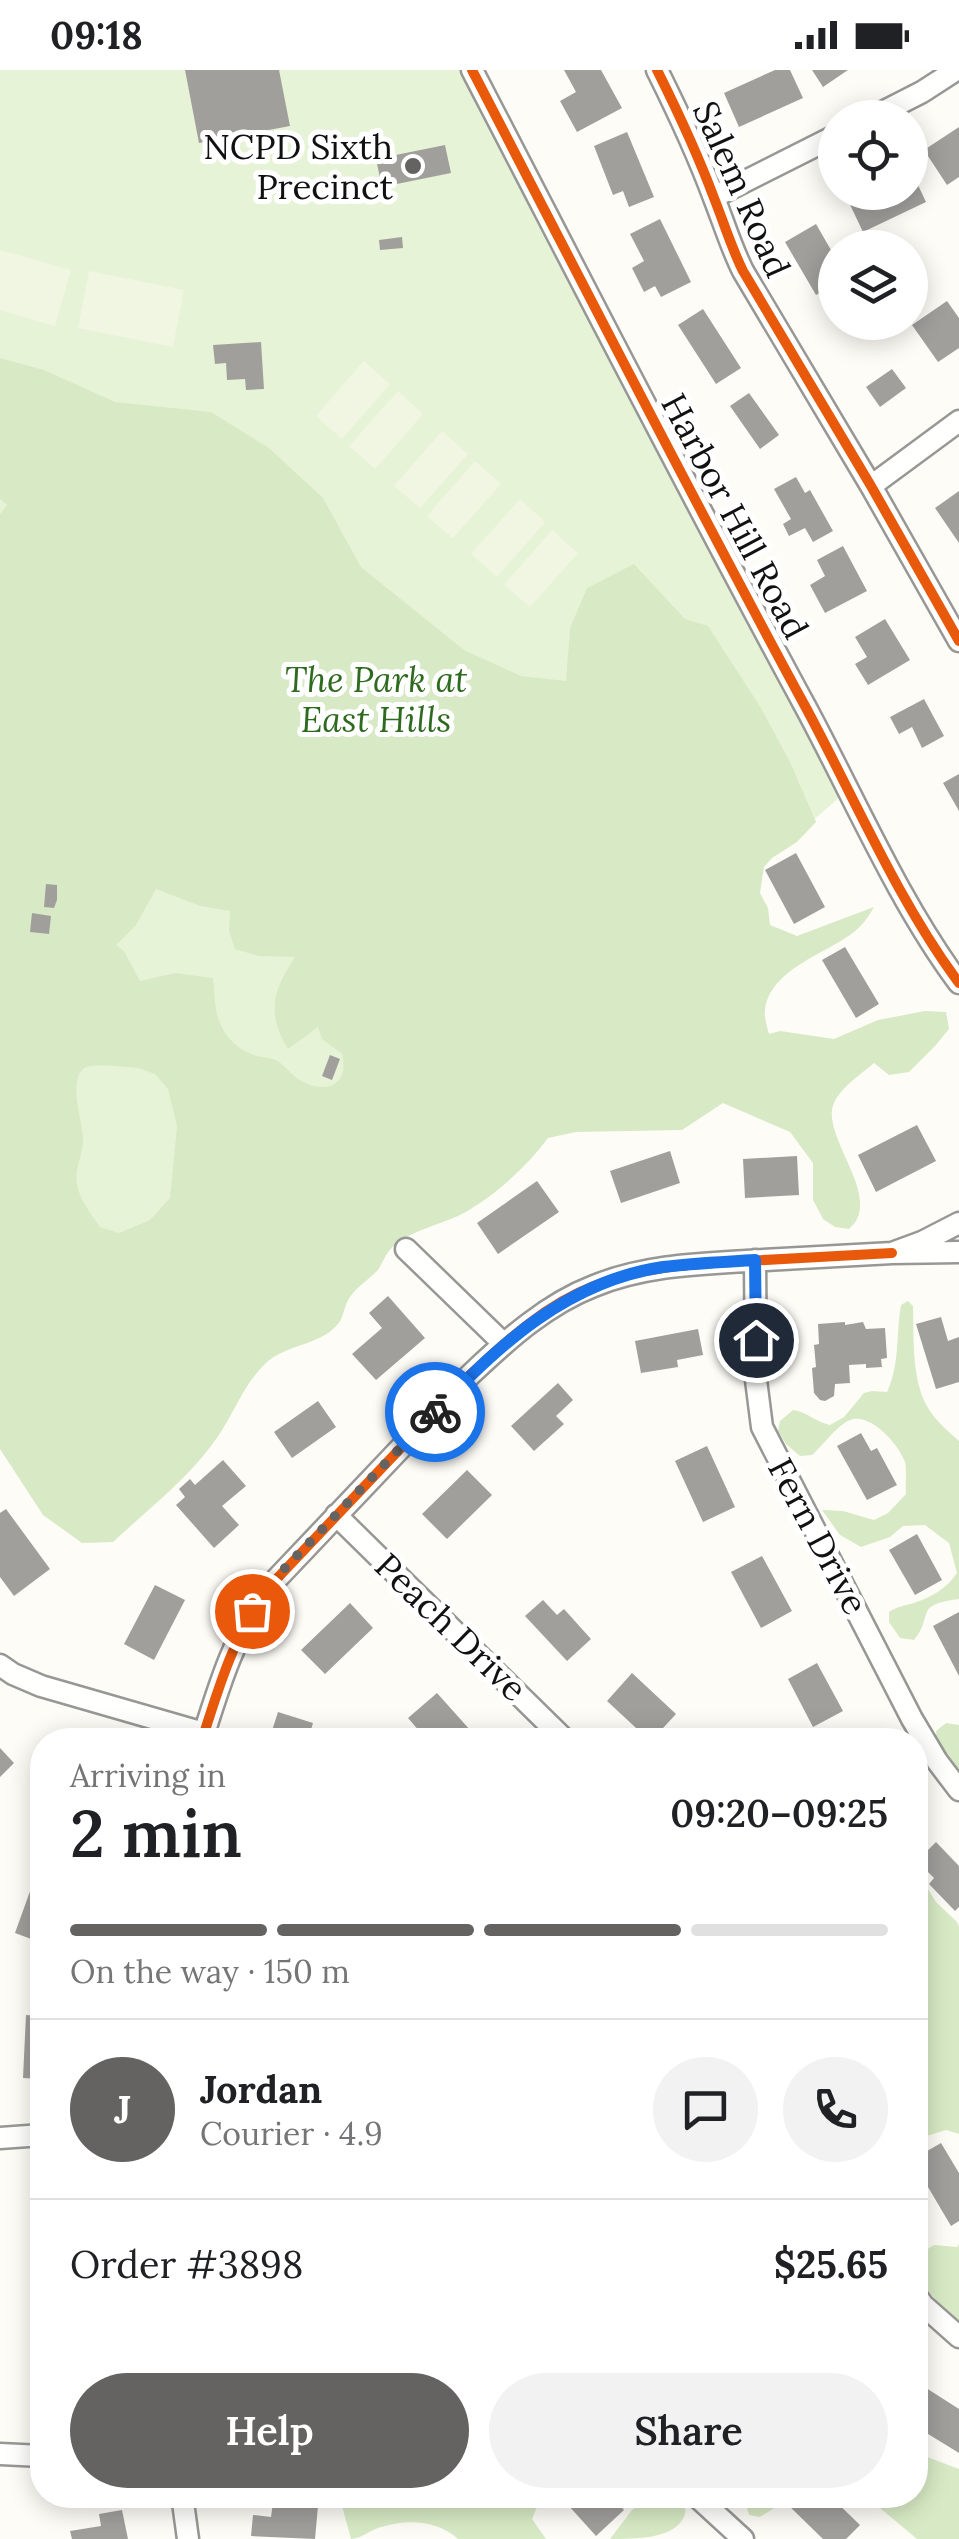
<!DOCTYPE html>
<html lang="en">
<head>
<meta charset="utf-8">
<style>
	:root { --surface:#fff; --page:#f2f2f2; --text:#202124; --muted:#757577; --line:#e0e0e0; --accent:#646362 }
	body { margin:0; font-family:Lora,serif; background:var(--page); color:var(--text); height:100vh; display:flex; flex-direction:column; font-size:38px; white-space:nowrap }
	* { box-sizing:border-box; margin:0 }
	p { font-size:32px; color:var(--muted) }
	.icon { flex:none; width:55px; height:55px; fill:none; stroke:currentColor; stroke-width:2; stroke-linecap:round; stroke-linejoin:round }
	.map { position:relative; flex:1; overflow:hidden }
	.panel { position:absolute; left:30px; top:1658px; width:898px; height:780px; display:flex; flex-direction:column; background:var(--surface); border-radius:40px; box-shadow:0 5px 25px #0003 }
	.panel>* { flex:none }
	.fabs { position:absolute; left:818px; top:30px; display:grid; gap:20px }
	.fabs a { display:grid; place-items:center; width:110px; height:110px; border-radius:50%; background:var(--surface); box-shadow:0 5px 25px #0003; font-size:50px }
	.pin { position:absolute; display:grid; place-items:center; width:85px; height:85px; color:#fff; margin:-42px; border:5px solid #fff; border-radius:50%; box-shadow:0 2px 10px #0007 }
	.courier { position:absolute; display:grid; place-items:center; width:100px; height:100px; margin:-50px; border:8px solid #1a73e8; border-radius:50%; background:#fff; color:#222; box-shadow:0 2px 12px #0007 }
	.head em { font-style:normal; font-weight:600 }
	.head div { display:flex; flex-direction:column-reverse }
	.head { display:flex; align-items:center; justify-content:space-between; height:170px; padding:0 40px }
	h1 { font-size:65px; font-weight:600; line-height:75px }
	.bar { display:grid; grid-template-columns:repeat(4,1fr); gap:15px 10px; align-content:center; height:120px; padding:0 40px }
	.bar i { height:12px; border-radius:8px; background:var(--line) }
	.bar .active { background:var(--accent) }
	.bar p { grid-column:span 4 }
	.line { display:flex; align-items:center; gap:25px; padding:0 40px; border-top:2px solid var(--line) }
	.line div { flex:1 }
	.round { display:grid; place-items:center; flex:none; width:105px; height:105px; border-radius:52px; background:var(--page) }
	.primary-button { display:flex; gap:20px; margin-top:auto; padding:20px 40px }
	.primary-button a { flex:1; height:115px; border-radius:60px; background:var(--accent); color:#fff; font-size:40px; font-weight:600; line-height:115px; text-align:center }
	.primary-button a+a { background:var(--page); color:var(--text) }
	.status { display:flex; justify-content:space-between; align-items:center; height:70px; padding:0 50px; background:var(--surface); direction:ltr }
	.status svg { height:28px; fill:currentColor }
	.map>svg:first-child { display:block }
</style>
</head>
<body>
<div class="status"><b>09:18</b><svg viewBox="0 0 49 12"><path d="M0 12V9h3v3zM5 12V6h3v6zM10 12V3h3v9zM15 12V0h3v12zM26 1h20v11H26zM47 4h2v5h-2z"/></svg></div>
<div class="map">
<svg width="959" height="2469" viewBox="0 0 959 2469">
	<rect width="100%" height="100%" fill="#fdfcf7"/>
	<path fill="#e7f3d7" d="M0,0H472L848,720L645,896L0,1327Z"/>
	<path fill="#d8eac5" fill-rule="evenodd" d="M0,288L44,300L115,332L211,342L269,378L323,428L361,497L464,580L521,606L566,611L570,558L587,518L634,494L685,549L708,556L761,638L790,692L816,752L797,772L772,788L764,797L760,823L768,838L770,855L797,866L874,837C868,847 863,855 854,862C826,884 770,899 765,940C764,948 767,956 769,964L780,961L834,969L878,950L925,941L946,942L949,959L935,976L909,1002L889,1005L874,993C861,1005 835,1020 832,1040C828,1075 883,1130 849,1159L835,1157L823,1149L813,1130V1093L790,1062L723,1033L682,1060L576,1062L548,1068C527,1096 499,1122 469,1140C445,1155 408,1159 389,1181C384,1187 382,1195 377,1201C368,1210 358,1216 350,1227C344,1235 344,1247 338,1254C320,1276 285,1274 265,1294C241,1317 232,1350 211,1376C184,1412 146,1441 113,1472L82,1473L43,1445L0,1379V444L7,435L0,429ZM156,819L200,836L230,841L229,861L235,879L259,886L295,887C273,920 266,943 288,979L318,957L322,969L342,984C350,1016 325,1025 300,1010C291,1005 285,995 276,990C272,988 266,988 261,987C244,983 233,975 224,961C214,945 215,926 213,908L175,903L140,911L124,881L116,875L136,855ZM114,996L138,998L155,1004L168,1019L177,1056L170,1128L150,1150L119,1163L100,1157C91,1144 80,1130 77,1115C74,1099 83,1085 83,1069C83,1052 68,1014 83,999C88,994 106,996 114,996Z
		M908,1231L913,1236C914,1268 911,1313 930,1341C937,1352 949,1362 959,1371V1529C912,1535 935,1545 914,1570L900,1568L889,1552V1542C898,1536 904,1536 914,1533C932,1527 947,1518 957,1503L949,1473L925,1455L903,1456L890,1467L861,1477L840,1465L822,1440L843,1441L874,1450L888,1443L906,1424C905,1414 907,1401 905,1392C899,1375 873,1345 853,1349C838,1353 824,1375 812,1385L800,1386L786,1374L778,1361L780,1351L793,1340C807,1342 816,1352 830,1355L844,1347L864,1323L872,1321L887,1322C900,1295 896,1263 901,1235Z
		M946,1653L959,1655V1707L937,1674L936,1661Z
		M915,1808L924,1813L936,1832L957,1852L959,1857V2064L946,2060L920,2068L915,2066V2038L921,2034L925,2014L915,1981Z
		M959,2174V2252C940,2233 915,2215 915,2187L934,2175L957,2177Z
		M915,2375L922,2385L959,2399V2469H917L880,2438L870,2425H915Z
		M339,2425H542L532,2449L546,2469H458C437,2450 408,2449 381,2457C370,2460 363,2468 351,2469Z
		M651,2425L684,2427C684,2433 686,2439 685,2444C678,2469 635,2469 610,2469L632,2440Z
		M748,2425H785L779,2435L760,2447L749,2445L746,2435Z"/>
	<path fill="#f0f6e1" d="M0,180L71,200L55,256L0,240Z
		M89,201L184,220L173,277L78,258Z
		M364,291L390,314L342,369L316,346Z
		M398,321L423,344L375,399L349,376Z
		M442,361L468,384L420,438L394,416Z
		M475,391L501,414L453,468L427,446Z
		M520,429L545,452L497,507L471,484Z
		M552,460L578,483L530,537L504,515Z"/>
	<path fill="#a19f9c" d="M185,0H279L290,56L199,73Z
		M564,0H601L622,38L577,62L560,31L576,22Z
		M775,0H790L803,28L739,57L724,23Z
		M812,0H848L823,17Z
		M959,57V107L947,115L924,80Z
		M627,62L654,127L629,137L623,121L613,125L594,76Z
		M445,75L451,103L382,117L376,89Z
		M910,98L926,132L863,162L844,122H910Z
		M660,149L691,212L661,227L655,216L644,222L632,198L644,191L630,164Z
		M816,154L835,187V214L816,225L785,172Z
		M402,167L403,178L380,180L379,170Z
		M947,231L959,248V278L938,292L912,255Z
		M703,239L741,298L716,314L678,255Z
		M261,272L264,319L246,320L245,309L227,310L226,293L215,294L213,275Z
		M892,299L906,318L880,337L866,317Z
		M749,323L779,365L760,379L730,336Z
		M796,407L805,423L810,420L833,461L813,472L805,458L789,466L783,454L791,449L774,419Z
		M959,421V473L935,438Z
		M843,476L867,521L825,543L810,515L825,506L817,490Z
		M885,549L910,590L868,615L855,594L867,587L855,567Z
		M924,629L944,666L922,678L912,657L899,664L890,647Z
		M959,704V741L943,713Z
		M796,783L825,837L794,854L765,800Z
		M46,814L57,815V830L54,838L44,837Z
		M32,843L51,846L49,864L30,862Z
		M845,877L879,934L856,948L822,890Z
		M330,985L340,989L332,1010L322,1006Z
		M917,1055L936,1091L876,1122L858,1085Z
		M670,1081L680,1113L621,1133L610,1101Z
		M797,1086L799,1125L745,1128L743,1089Z
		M537,1111L559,1142L498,1184L477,1153Z
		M388,1226L425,1268L376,1310L352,1284L382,1258L369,1243Z
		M941,1247L948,1271L959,1267V1312L936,1319L916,1254Z
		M845,1252V1255L863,1252L866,1259L885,1258L887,1288L881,1289L882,1297L866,1298V1294L849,1295L850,1313L835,1314L834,1326L825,1331L820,1330L814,1323L812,1298L816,1297L814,1275L819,1274L818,1254Z
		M698,1259L703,1285L677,1290L678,1297L641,1303L635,1271Z
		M558,1313L573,1330L556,1346L564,1354L534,1381L511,1356Z
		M318,1331L336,1357L292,1388L274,1362Z
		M861,1363L871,1381L877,1378L897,1415L867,1430L837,1376Z
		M707,1376L735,1437L703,1452L675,1391Z
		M223,1390L246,1416L222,1436L239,1455L214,1478L176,1435L185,1427L179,1419L190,1409L195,1415Z
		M467,1400L492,1425L447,1469L422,1444Z
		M6,1439L50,1499L14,1526L0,1507V1443Z
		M917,1464L942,1510L915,1525L889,1480Z
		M762,1486L792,1541L761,1558L731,1502Z
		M155,1515L185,1530L154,1590L124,1574Z
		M543,1530L557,1545L564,1539L591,1569L567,1591L525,1546Z
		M350,1533L373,1558L325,1604L301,1580Z
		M959,1542V1606L933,1556Z
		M817,1593L843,1641L813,1657L788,1609Z
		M632,1603L676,1644L652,1670H649L607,1631Z
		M437,1623L479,1670H427L408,1648Z
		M278,1642L313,1653L308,1670H269Z
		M0,1678L14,1693L0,1707Z
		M936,1772L959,1796V1837L955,1841L929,1814L934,1808L917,1791Z
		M38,1799L42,1801V1873L15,1863Z
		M26,1945L42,1946V2009L23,2008Z
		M941,2073L959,2103V2151L951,2156L915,2095V2088Z
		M923,2316L959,2339V2383L920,2359L925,2351L915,2345V2329Z
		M274,2425H319L315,2469L251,2466L253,2445L271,2447Z
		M559,2425H611L624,2440L596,2466Z
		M792,2425H829L860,2455L846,2469H823L785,2432Z
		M122,2440L128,2469H72L70,2461L101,2456L99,2444Z"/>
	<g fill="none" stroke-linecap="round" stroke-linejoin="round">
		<defs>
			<path id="minor" d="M472,0C582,212 691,426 805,636C854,727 898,831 959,913
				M657,0C678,42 698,85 714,128C724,153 731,177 743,201L871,416L959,571
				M871,48L922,22L956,0
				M714,127L835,66
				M871,416L959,351
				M959,1153L922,1172L892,1183L959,1182
				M406,1179L504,1274
				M755,1190L756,1310L762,1357L912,1649L937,1691L959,1720
				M336,1445L565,1670
				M0,1595L13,1604L41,1616L204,1663
				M202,1670C219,1616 234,1566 267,1519L470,1305C507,1270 547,1234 594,1216C643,1196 695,1194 746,1191C795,1188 843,1186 892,1183
				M0,2068L42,2065
				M915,2224L923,2235L959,2267
				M0,2384L42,2386
				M182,2425L188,2469
				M695,2425L743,2469"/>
		</defs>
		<use href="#minor" stroke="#979795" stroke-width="25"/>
		<use href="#minor" stroke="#fffffe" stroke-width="20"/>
		<defs>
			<path id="cycleway" d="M472,0C582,212 691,426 805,636C854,727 898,831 959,913
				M657,0C678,42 698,85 714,128C724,153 731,177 743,201L871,416L959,571
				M202,1670C219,1616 234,1566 267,1519L470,1305C507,1270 547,1234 594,1216C643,1196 695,1194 746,1191C795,1188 843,1186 892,1183"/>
		</defs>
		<use href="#cycleway" stroke="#fff" stroke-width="16"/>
		<use href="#cycleway" stroke="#e8590c" stroke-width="10"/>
	</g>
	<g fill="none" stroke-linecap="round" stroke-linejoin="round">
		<path stroke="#646362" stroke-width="10" stroke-dasharray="0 18" d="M252,1541L285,1498L435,1342"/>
		<path stroke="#1a73e8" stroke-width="12" d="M435,1342C499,1274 568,1211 663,1197C694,1193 725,1192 755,1190L756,1270"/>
	</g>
	<circle fill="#646362" stroke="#fff" stroke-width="4" cx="413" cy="96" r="10"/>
	<g text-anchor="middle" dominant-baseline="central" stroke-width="10" stroke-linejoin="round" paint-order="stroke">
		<g font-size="35" fill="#111" stroke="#fff" text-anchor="end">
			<text x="393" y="76">NCPD Sixth<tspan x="393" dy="40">Precinct</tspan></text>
		</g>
		<g font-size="35" fill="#111" stroke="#fff">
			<text transform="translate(742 119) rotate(66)">Salem Road</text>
			<text transform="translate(735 446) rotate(62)">Harbor Hill Road</text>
			<text transform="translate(818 1466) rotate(62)">Fern Drive</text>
			<text transform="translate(451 1557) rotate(44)">Peach Drive</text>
		</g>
		<g font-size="35" font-style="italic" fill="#2f6b1f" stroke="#fff">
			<text x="376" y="609">The Park at<tspan x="376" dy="40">East Hills</tspan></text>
		</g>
	</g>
</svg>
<div class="fabs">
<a><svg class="icon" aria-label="locate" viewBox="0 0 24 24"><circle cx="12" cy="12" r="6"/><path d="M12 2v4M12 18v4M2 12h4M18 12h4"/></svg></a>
<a><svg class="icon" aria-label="layers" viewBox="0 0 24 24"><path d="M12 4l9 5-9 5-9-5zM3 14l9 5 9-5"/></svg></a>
</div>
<div class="pin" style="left:252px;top:1541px;background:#ea580c"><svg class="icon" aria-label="bag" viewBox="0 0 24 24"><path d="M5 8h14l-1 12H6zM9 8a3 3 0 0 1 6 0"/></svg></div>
<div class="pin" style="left:756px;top:1270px;background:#1f2937"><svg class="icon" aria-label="home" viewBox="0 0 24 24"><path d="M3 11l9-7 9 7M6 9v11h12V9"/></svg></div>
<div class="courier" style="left:435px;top:1342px"><svg class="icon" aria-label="bike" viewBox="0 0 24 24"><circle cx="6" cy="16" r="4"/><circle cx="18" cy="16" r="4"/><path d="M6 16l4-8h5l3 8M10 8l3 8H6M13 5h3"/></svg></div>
<section class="panel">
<div class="head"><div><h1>2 min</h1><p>Arriving in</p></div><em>09:20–09:25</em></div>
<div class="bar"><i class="active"></i><i class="active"></i><i class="active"></i><i></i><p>On the way · 150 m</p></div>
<div class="line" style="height:180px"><b class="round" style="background:var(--accent);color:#fff">J</b><div><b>Jordan</b><p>Courier · 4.9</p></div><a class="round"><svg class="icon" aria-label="chat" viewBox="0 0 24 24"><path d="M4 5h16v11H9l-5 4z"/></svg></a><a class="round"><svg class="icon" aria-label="phone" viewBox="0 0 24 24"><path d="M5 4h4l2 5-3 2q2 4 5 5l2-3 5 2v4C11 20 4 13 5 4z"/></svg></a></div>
<div class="line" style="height:130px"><div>Order #3898</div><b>$25.65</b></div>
<div class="primary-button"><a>Help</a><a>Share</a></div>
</section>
</div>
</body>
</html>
